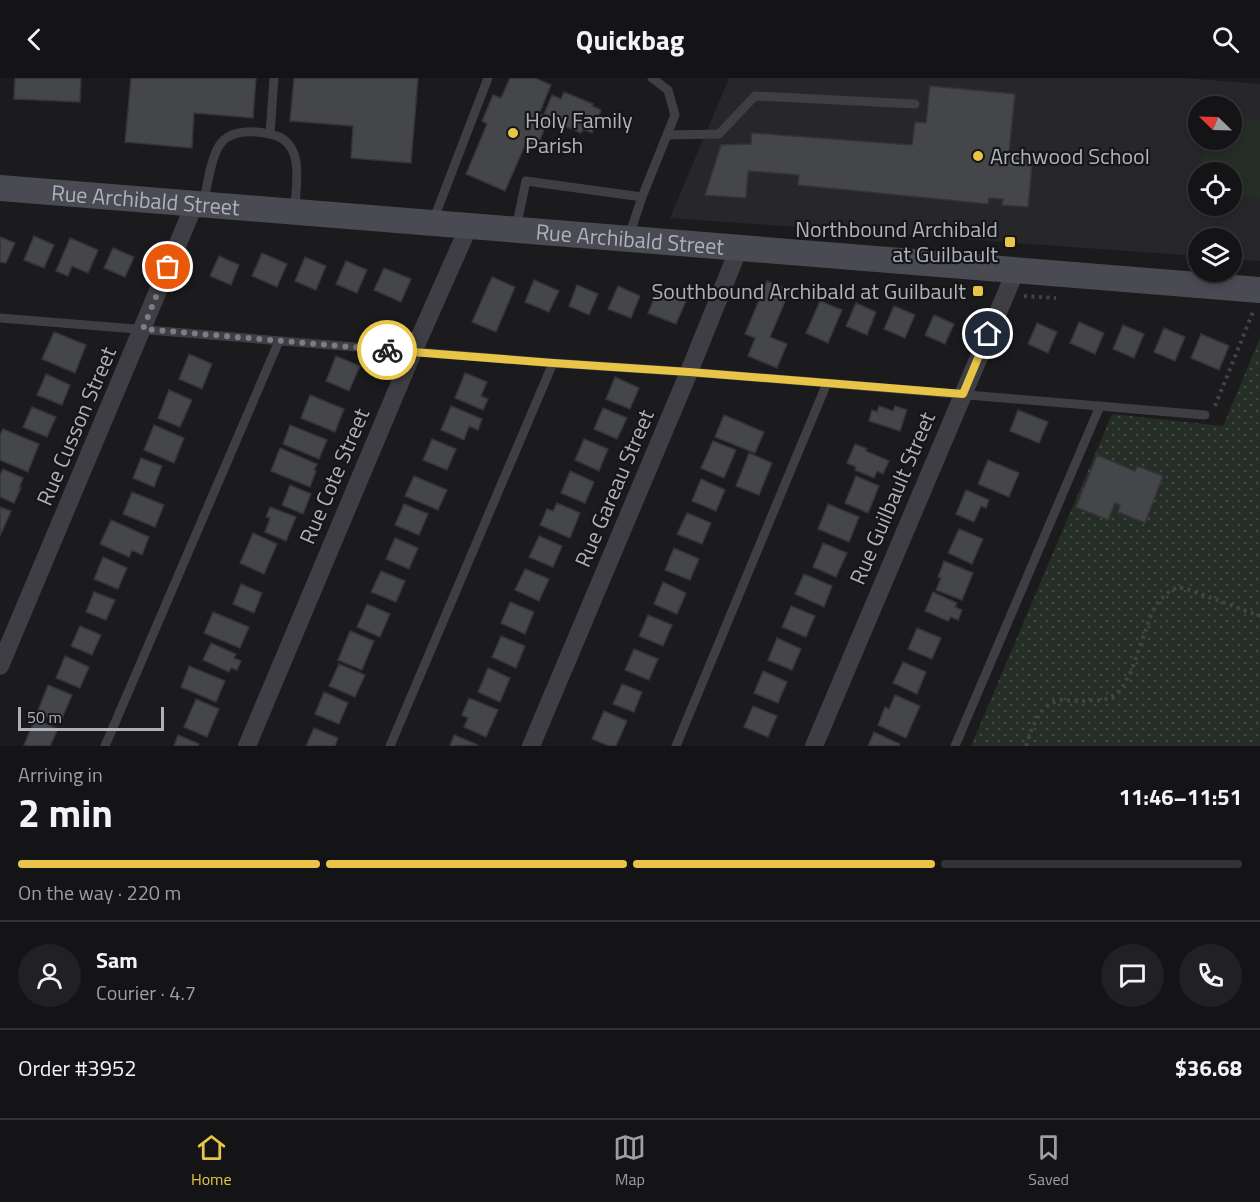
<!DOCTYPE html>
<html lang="en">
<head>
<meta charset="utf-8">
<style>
	:root { --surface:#141416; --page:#212123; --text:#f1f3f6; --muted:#9d9ea1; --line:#333335; --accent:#e9c547 }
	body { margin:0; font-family:"Titillium Web",sans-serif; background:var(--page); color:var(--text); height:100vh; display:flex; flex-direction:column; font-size:22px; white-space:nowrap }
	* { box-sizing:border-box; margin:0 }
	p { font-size:20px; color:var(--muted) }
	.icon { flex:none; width:33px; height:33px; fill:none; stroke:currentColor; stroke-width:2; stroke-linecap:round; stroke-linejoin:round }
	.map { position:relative; height:668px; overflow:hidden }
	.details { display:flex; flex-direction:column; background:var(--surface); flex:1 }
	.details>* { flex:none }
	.needle { width:39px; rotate:293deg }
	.tools { position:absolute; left:1188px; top:18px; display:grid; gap:12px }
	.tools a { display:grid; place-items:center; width:54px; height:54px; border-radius:50%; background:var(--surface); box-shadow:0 3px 9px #0003,0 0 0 2px var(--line); font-size:30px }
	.scale { position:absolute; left:18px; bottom:15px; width:146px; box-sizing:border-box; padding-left:6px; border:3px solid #aeb1bc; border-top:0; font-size:16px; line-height:21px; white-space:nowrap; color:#aeb1bc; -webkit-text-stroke:4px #161618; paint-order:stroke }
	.pin { position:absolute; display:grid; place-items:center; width:51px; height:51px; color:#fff; margin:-26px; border:3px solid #fff; border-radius:50%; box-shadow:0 2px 6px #0007 }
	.courier { position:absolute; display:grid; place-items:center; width:60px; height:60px; margin:-30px; border:4px solid #e9c547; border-radius:50%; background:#fff; color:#222; box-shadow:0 2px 8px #0007 }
	.overview em { font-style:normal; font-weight:700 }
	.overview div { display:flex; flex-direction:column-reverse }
	.overview { display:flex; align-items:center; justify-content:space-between; height:102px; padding:0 18px }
	h1 { font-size:39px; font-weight:700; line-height:45px }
	.bar { display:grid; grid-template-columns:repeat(4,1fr); gap:9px 6px; align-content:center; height:72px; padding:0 18px }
	.bar i { height:8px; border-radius:4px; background:var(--line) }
	.bar .current { background:var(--accent) }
	.bar p { grid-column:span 4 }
	.line { display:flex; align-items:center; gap:15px; padding:0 18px; border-top:2px solid var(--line) }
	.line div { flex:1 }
	.round { display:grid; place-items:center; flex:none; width:63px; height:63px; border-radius:32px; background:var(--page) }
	header { display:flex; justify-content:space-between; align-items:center; height:78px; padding:0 18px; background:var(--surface); font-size:27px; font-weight:700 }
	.tab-bar { display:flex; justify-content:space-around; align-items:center; height:84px; border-top:2px solid var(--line); background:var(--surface); font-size:16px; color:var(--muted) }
	.tab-bar a { display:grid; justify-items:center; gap:3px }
	.tab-bar .current { color:var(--accent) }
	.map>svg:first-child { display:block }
</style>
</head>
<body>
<header><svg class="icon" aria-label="back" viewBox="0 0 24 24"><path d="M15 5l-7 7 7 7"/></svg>Quickbag<svg class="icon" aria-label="search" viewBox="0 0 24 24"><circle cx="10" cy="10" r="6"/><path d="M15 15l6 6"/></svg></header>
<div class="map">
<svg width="1260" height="668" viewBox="0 0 1260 668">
	<defs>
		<pattern id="grass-dots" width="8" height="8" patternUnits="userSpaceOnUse" patternTransform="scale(1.5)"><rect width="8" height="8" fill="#252d27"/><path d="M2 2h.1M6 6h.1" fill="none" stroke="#424944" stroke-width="1.8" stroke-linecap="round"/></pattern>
	</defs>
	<rect width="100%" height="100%" fill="#1b1b1d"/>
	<path fill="#27272a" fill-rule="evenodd" d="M729,0H1184L1260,6V183L1232,181V160H1198V178L670,140ZM1198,28H1232V62H1198ZM1198,94H1232V128H1198Z"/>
	<path fill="url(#grass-dots)" d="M1260,260V668H971L1112,336L1223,348Z"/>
	<path fill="#252d27" d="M1232,39L1260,43V120L1232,117V94H1201L1205,62H1232Z"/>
	<path fill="#45464a" stroke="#353539" stroke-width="1.5" d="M15,0H81L80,24L14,21Z
		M131,0H256L253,40L194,35L192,70L125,64Z
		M294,0H418L411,85L351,80L353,48L290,43Z
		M510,0H535L551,7L539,36L549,40L537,69L526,65L505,113L466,96L487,46L482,43L493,17L501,20Z
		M930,8L1015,16L1009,74L1033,76L1028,129L1002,127L1003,121L989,120L988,126L798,107L799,97L748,93L746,120L705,117L721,67L751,66L752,55L912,67L915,44L926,45Z
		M564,14L593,26L592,28L601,32L592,55L583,51L581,55L553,43L554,40L544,36L552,17L561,21Z
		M34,158L54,167L44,190L24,182Z
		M0,159L15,165L6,185L0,184Z
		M70,160L98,172L88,195L72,188L68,198L56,193Z
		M113,170L134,179L125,199L104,190Z
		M262,175L287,186L277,209L252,198Z
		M219,178L239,187L231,207L210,198Z
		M305,179L326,188L316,212L295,203Z
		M346,183L367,192L357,215L336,206Z
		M384,190L411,201L401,224L374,212Z
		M492,199L515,209L496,254L472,244Z
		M534,202L559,213L549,234L525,224Z
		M767,203L790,212L770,259L787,266L777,290L748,278L755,260L745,256Z
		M577,207L598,216L589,237L569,228Z
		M618,208L640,218L631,240L608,231Z
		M658,211L686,223L676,246L648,235Z
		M820,223L842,232L828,265L806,255Z
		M856,225L876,234L867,257L846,248Z
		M894,228L915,237L905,260L884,251Z
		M934,237L954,246L945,266L925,257Z
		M1079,244L1104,255L1095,276L1070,265Z
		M1037,245L1057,254L1048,275L1028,266Z
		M1123,247L1144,256L1134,280L1113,271Z
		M1164,250L1185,259L1175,283L1154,274Z
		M54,254L86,267L75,295L42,281Z
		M1201,256L1229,268L1219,292L1191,280Z
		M189,276L212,286L202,311L179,301Z
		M336,278L360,288L349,313L326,303Z
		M465,295L487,304L481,318L488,321L483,332L455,320Z
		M46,296L70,307L62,327L37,317Z
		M615,299L639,310L630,331L606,321Z
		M169,312L192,322L180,349L158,340Z
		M310,317L344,331L335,354L301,340Z
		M451,328L482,341L478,352L469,348L464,362L441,352Z
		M879,328L893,333L895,328L907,332L900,353L869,343L872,332L877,334Z
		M32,329L56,339L47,359L23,349Z
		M603,330L627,340L617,361L594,351Z
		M1018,332L1048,344L1039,365L1010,353Z
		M724,337L764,354L755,375L715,359Z
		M154,347L184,360L174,385L144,372Z
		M290,347L327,362L319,381L283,366Z
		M3,351L39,366L28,394L0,382V357Z
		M432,361L456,371L447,392L423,382Z
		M584,361L608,371L599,393L575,382Z
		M713,363L736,372L724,400L701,390Z
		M855,366L867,371L866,373L889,383L883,396L877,393L874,400L855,392L856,389L847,385Z
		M280,370L317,386L314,392L316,393L310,409L271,393Z
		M749,375L772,385L759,417L736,408Z
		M1097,377L1135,393L1137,388L1163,398L1145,445L1118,434L1120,427L1115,425L1108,442L1076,429Z
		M141,380L162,388L154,409L133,400Z
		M988,382L1019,395L1009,419L978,406Z
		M3,391L23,400L19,410H21L14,425L0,419V397Z
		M570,393L594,404L585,425L561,415Z
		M414,398L447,412L438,432L405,418Z
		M856,398L879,408L868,435L845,425Z
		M701,401L725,412L716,433L692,423Z
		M290,407L311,416L303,436L282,427Z
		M966,412L989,422L986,430L981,428L974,444L956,436Z
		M132,414L164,427L155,449L123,436Z
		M557,425L580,435L570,460L540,447L547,431L553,433Z
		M404,426L428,436L419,457L395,447Z
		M828,426L859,439L849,464L818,451Z
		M0,429L11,433L0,458Z
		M270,429L296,439L286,463L265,454L270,440L266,439Z
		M687,435L711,445L702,466L677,456Z
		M111,442L149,459L142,477L132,472L129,479L100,466Z
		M959,451L983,461L972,486L948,475Z
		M253,455L277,466L264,496L240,485Z
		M539,458L562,468L553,489L529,479Z
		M395,460L418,470L409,491L386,481Z
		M823,465L847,475L836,499L813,489Z
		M674,470L699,481L690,502L665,492Z
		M103,479L127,490L118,511L94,501Z
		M944,483L973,495L962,522L936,512L941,500L938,499Z
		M525,491L549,501L539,523L515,512Z
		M381,493L405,503L396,524L371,514Z
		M804,496L832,508L824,529L795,516Z
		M663,504L686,515L677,536L654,526Z
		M241,506L262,515L254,535L233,526Z
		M94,514L115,522L106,542L86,534Z
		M933,514L957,525L955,529L962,532L958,542L951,539L948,543L925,533Z
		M510,524L534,534L525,556L501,545Z
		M367,526L390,536L380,559L357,549Z
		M791,528L815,538L806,559L782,549Z
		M213,534L249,549L240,570L204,555Z
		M648,537L672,547L663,568L639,558Z
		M80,548L101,557L92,577L71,568Z
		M917,550L941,560L932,581L908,571Z
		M350,553L374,563L362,592L338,582Z
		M501,558L525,568L516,590L492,579Z
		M777,560L801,571L792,592L768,582Z
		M211,565L236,576L234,580L241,583L237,592L231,590L229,594L203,582Z
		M634,571L658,581L649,602L625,592Z
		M65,578L89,589L80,610L56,600Z
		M903,584L926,594L917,616L893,605Z
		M339,586L365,597L355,619L329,608Z
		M189,588L225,603L216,624L181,609Z
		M488,590L510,600L500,624L478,614Z
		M763,593L787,604L778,625L754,615Z
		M622,606L642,614L634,634L613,626Z
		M48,607L72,617L60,645L37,635Z
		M324,614L348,625L339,646L315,636Z
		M895,617L920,628L906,660L878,647L885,629L889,631Z
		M469,620L498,632L486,659L464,649L468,640L462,637Z
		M196,621L219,631L207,659L184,649Z
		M753,628L777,638L768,659L744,649Z
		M604,633L627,643L616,668H609L592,661Z
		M35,641L58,651L50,668H27L24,667Z
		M314,650L338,660L335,668H306Z
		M874,654L900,666L899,668H868Z
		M178,657L199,666L198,668H174Z
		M454,657L478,667L450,668Z"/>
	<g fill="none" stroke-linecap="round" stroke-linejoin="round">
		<path stroke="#424349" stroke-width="4" stroke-dasharray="3 4.5" stroke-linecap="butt" d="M1024,218L1056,220
			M1215,328L1253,234
			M1026,668L1032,650L1040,635L1049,626L1061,622L1079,623L1104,622L1115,617L1122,610L1131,594L1152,534L1159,523L1167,515L1177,509L1187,511L1260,538"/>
		<path stroke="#3e3e44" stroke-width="9" d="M270,56L274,0
			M667,57L719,56L755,18L915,26
			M204,124C207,108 211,78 221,65C229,55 244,53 256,54C265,55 275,56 283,61C304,75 295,111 295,132
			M433,143L488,0
			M516,150L526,103L642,119
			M629,158L642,119L675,37L668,12L652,0
			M0,240L553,285L689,294L827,305L1205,337
			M105,668L279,263
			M390,668L553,285
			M676,668L827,305
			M955,668L1100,328"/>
		<path stroke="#3e3e44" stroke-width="18" d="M0,588L195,125
			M247,668L413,274L469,148
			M531,668L689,294L739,170
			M814,668L1016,192"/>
		<path stroke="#4a4b52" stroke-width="26" id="s1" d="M0,110L1260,212"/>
	</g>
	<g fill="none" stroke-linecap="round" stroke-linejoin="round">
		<path stroke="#7b7c84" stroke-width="6" stroke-dasharray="0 10.8" d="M168,189L143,251L387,272"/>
		<path stroke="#e9c547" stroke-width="8" d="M387,272L553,285L689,294L963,316L988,256"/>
	</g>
	<g fill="#e9c547" stroke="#161618" stroke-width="2">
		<circle cx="513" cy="55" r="6"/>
		<circle cx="978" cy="78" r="6"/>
		<rect x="1004" y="158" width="12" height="12" rx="3"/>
		<rect x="972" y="207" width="12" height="12" rx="3"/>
	</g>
	<g text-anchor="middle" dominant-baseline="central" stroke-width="4.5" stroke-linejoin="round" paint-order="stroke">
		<g font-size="22" fill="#aeb1bc" stroke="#161618" text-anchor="start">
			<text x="525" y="42">Holy Family<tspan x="525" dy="25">Parish</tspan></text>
			<text x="990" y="78">Archwood School</text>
			<text x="998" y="151" text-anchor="end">Northbound Archibald<tspan x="998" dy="25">at Guilbault</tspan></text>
			<text x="966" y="213" text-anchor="end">Southbound Archibald at Guilbault</text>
		</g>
		<g font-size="22" fill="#aeb1bc" stroke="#161618">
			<text stroke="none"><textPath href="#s1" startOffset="146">Rue Archibald Street</textPath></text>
			<text stroke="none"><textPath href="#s1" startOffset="632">Rue Archibald Street</textPath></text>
			<text transform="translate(76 348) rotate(-67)">Rue Cusson Street</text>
			<text transform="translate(334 398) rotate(-67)">Rue Cote Street</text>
			<text transform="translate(614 410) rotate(-67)">Rue Gareau Street</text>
			<text transform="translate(892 420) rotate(-67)">Rue Guilbault Street</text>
		</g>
	</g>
</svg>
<div class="tools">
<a><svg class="needle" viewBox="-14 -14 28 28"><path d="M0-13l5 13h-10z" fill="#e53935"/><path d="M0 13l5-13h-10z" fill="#9d9ea1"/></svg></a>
<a><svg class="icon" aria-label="locate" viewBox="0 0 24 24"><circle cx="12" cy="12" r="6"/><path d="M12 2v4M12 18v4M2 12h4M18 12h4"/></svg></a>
<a><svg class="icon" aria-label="layers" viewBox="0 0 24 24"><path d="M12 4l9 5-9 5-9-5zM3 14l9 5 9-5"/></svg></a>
</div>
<div class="scale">50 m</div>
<div class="pin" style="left:168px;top:189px;background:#ea580c"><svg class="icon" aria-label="bag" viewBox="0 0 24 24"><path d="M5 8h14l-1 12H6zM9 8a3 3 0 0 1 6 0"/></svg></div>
<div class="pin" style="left:988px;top:256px;background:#1f2937"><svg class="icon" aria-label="home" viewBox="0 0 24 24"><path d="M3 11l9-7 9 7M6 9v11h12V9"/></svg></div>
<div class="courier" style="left:387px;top:272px"><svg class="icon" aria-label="bike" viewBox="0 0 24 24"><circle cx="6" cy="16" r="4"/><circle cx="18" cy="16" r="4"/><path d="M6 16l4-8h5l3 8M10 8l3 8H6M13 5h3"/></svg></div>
</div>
<section class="details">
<div class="overview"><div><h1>2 min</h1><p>Arriving in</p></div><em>11:46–11:51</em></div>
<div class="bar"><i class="current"></i><i class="current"></i><i class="current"></i><i></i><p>On the way · 220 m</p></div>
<div class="line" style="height:108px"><a class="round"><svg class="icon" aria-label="person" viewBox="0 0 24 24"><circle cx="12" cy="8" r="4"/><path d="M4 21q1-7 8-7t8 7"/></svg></a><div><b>Sam</b><p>Courier · 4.7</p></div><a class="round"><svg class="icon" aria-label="chat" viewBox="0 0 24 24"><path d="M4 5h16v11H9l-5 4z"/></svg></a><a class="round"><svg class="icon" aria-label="phone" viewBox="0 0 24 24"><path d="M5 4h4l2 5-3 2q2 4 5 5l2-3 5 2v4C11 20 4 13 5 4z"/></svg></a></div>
<div class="line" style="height:78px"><div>Order #3952</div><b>$36.68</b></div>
</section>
<nav class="tab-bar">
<a class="current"><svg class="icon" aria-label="home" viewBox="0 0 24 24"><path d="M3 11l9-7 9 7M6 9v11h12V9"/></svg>Home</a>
<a><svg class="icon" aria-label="map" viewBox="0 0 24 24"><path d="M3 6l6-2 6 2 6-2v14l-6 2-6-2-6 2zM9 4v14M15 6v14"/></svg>Map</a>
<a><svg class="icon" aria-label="saved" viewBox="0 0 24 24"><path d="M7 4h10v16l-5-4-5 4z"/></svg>Saved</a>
</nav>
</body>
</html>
